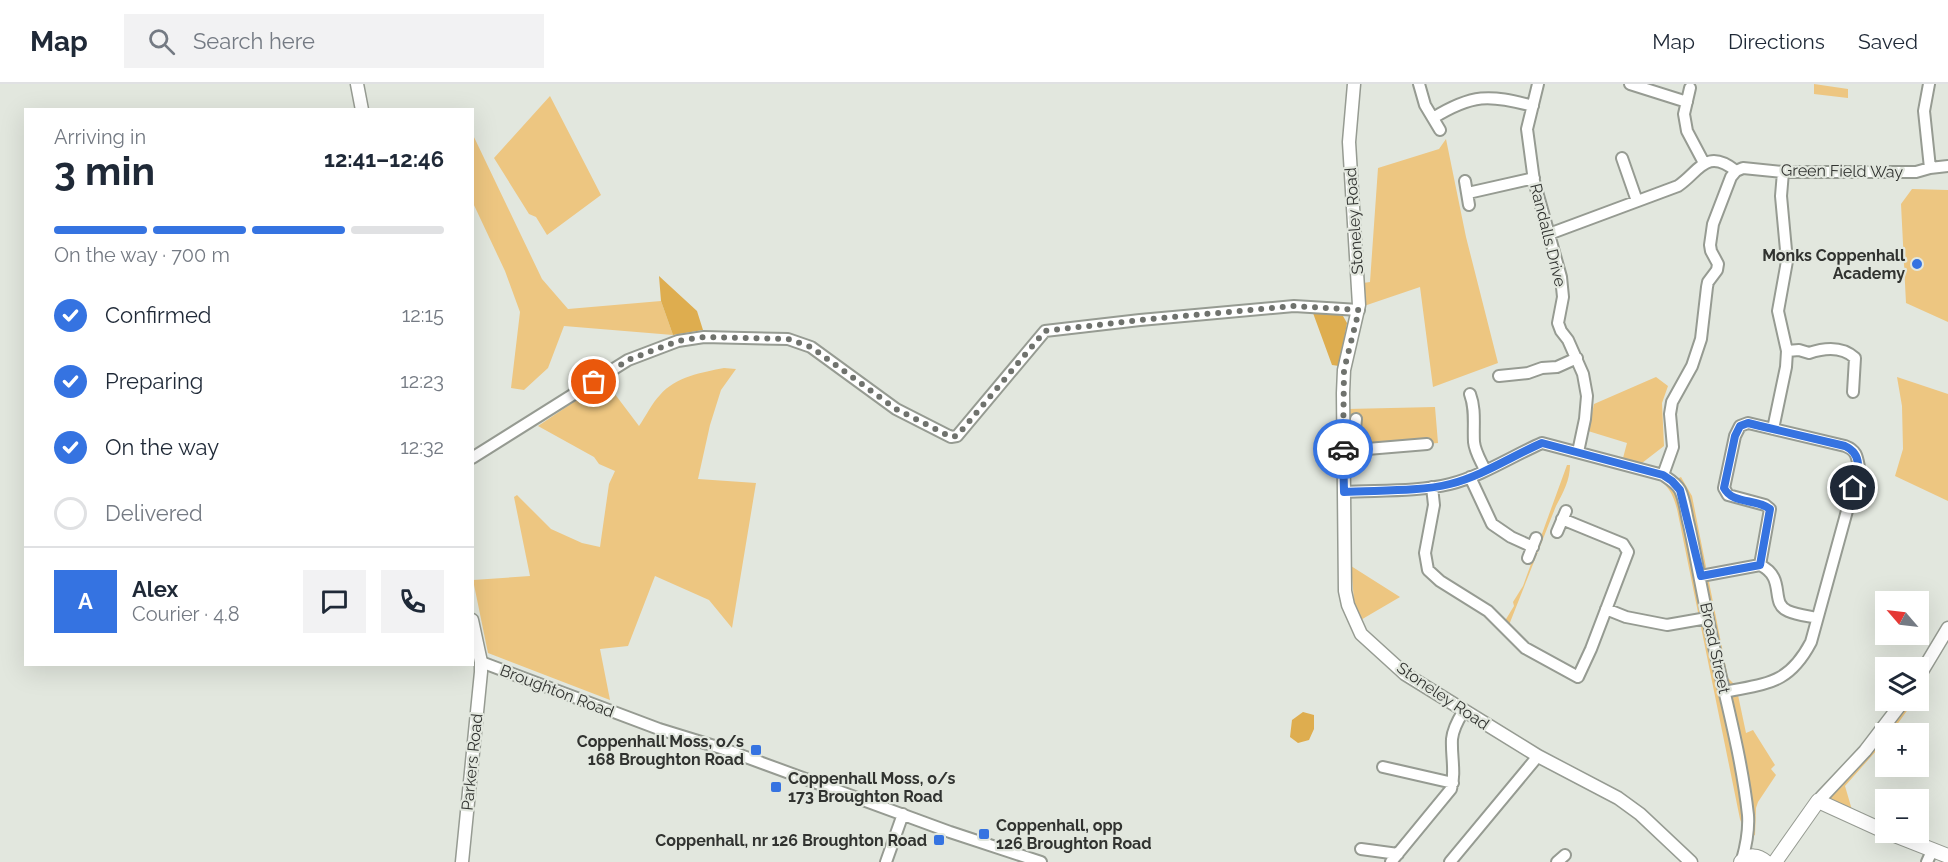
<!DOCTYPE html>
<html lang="en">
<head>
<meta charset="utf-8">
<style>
	:root { --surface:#fff; --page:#f2f2f3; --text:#1f2937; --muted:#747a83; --line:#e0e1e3; --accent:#3573e1 }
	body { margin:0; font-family:Raleway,sans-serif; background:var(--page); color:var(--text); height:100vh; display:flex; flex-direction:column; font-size:22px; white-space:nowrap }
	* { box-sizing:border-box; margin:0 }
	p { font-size:20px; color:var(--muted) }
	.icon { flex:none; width:33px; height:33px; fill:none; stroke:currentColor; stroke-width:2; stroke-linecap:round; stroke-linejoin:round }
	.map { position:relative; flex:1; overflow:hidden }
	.details { position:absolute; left:24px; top:24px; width:450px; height:558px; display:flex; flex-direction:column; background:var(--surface); border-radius:0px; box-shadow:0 6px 24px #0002 }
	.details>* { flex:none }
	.needle { width:39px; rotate:298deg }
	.fabs { position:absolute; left:1875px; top:507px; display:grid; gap:12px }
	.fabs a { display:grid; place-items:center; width:54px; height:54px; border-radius:0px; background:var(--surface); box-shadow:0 6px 24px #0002; font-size:30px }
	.pin { position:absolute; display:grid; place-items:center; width:51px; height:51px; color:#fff; margin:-26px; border:3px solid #fff; border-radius:50%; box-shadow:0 2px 6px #0007 }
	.courier { position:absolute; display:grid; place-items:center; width:60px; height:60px; margin:-30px; border:4px solid #3573e1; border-radius:50%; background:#fff; color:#222; box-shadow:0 2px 8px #0007 }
	.head em { font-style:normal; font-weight:700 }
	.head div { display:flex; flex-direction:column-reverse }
	.head { display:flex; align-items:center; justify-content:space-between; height:102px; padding:0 30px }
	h1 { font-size:39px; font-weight:700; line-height:45px }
	.bar { display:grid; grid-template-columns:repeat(4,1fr); gap:9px 6px; align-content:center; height:72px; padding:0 30px }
	.bar i { height:8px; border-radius:4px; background:var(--line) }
	.bar .on { background:var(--accent) }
	.bar p { grid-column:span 4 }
	.line { display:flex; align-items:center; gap:15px; padding:0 30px; border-top:2px solid var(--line) }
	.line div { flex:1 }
	.round { display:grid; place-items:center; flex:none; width:63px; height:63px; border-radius:0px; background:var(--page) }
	ol { padding:0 30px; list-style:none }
	li { display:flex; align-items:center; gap:18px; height:66px }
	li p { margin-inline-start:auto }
	li .icon { padding:6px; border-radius:50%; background:var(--accent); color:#fff; stroke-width:4 }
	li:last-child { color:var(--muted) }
	li i { width:33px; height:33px; border:3px solid var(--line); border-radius:50% }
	header { display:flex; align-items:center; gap:36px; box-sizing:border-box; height:84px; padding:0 30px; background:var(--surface); border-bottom:2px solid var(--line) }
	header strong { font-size:28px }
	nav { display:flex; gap:33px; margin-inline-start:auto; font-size:21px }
	.search { width:420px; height:54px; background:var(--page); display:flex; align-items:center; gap:15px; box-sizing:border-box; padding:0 21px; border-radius:0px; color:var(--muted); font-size:22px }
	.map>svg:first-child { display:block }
</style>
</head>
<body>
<header>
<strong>Map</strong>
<div class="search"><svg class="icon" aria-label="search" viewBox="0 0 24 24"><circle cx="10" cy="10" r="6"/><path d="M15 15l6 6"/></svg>Search here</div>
<nav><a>Map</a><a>Directions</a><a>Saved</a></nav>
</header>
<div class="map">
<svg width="1948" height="778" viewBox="0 0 1948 778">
	<rect width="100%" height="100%" fill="#e2e7de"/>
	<path fill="#edc681" d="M1814,0L1848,5V14L1814,10Z
		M550,12L601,111L547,151L536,133L529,130L494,74Z
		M473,51L542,195L568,225L661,217L673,251L564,242L548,284L524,306L511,304L520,228L505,187L473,119Z
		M1446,55L1466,153L1498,279L1433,303L1420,203L1364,222L1363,199L1370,198L1378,84L1439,65Z
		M1912,105L1948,106V238L1906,219L1901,120Z
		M724,284L736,285L721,306L710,341L698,395L756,399L732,544L709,516L655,492L628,562L600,565L610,616L488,569L473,496L530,492L514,413L517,411L551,445L582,459L600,463L609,400L615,387L599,380L594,373L538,342L605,297L639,342C646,332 652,319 660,311C675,293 703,288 724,284Z
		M1656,293L1668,302L1662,319L1664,362L1642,379L1623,374L1627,359L1588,347L1594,320Z
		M1897,293L1948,310V417L1895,392L1903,365L1902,322Z
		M1435,323L1438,359L1343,367L1347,325Z
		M1567,381H1570C1570,396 1563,409 1556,422L1507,546L1503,540L1514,522L1513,518L1523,502Z
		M1652,393L1672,397L1681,393L1692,412L1728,594L1739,605L1738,611L1746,649L1753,646L1775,681L1771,685L1776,691L1758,718L1756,724L1755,751L1747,754L1740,735L1677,425C1673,410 1668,399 1652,393Z
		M1351,482L1400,513L1359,537L1354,516Z
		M1904,617H1914L1891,649L1886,650L1885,657L1845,702L1852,726L1818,717Z"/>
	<path fill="#dead4f" d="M659,192L697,227L703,246L673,251L661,217Z
		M1313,229H1329L1343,232L1347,239L1339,282L1332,281Z
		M1303,628L1314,631V645L1309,656L1298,659L1290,653L1292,636Z"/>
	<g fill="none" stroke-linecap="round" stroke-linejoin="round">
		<defs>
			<path id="minor" d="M1419,0L1425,21L1440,46
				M1538,0L1527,45L1534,97L1561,193L1563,213L1558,239L1561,247L1568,256L1583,290L1587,312L1585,335L1578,368
				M1630,0L1687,18
				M1929,0L1924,27L1930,84
				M1690,4L1684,30L1687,47L1704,79
				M1433,34C1472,10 1489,10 1533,22
				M1622,74L1637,117
				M1736,87L1743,84L1783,88H1916L1930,84L1948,82
				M1465,97L1469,121
				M1468,109L1534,94
				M1549,150L1678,102C1699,88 1706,63 1736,87
				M1787,267L1799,266L1809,269C1824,264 1842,262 1855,274L1853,308
				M1499,292L1528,289L1542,284L1557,283L1577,274
				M1470,310C1476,326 1473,341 1474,358C1475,368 1481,377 1485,386
				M1773,345L1786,283L1787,267L1778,227L1787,177L1781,112L1783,88
				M1353,366L1356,335
				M1343,367L1427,360
				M472,374L628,276L678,257L704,253L788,255L811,263L896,325L951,353L957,352L1045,247L1140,236L1294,222L1359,226
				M1663,391L1673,363L1670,330L1672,318L1692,282L1701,255L1707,203L1708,198L1717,186L1718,180L1711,167L1710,161L1713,140L1731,93L1736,87
				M1470,393L1492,440L1511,453L1533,463
				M1432,403L1434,421L1425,469L1428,486L1440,497L1488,527L1525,564L1578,593L1591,565L1628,468L1623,460L1562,435
				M1344,408C1377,406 1418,408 1450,400C1482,392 1512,372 1542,359L1663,391C1669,395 1676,399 1680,406C1685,416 1686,430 1689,441C1696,472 1701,504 1708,535C1721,599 1741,666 1748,731C1749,746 1746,762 1742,776
				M1557,448L1566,427
				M1528,474L1536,454
				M1701,492L1760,481
				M1606,525L1626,533L1667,541L1707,534
				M481,578L659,645L724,665L950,748L1041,778
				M1725,608C1768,599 1789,600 1811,558L1859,383C1857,372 1856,366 1845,362L1748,339L1740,342L1735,352L1724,404L1728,411L1765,421L1770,425L1760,481C1787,494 1769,519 1788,527C1797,531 1808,532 1817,534
				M1383,683L1453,699
				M1361,765L1398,770
				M886,778L903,730
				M1391,778L1451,705C1456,689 1451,672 1452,655C1453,645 1458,636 1463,628
				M1450,778L1538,672
				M1557,778L1565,771
				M1927,778L1932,767"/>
			<path id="tertiary" d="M357,0L362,26
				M1354,0L1349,58L1359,221L1344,286L1343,309L1345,507L1348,521L1361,550L1405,590L1538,672L1618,714L1640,730L1691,778
				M1918,594L1948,544
				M1818,717L1865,667L1904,616
				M462,778L481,588V578L472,536"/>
			<path id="secondary" d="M1887,748L1948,772
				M1741,778C1749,770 1758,771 1766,778
				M1775,778L1818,717L1886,748"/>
		</defs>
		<use href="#minor" stroke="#969b92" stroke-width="14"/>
		<use href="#tertiary" stroke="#969b92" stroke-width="15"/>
		<use href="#secondary" stroke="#969b92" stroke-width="16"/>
		<use href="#minor" stroke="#fff" stroke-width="10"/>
		<use href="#tertiary" stroke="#fff" stroke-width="12"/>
		<use href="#secondary" stroke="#fff" stroke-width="14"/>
	</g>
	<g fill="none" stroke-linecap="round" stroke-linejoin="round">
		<path stroke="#6f726d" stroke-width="6" stroke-dasharray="0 10.8" d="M594,298L628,276L678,257L704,253L788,255L811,263L896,325L951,353L957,352L1045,247L1140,236L1294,222L1359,226L1344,286L1343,365"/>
		<path stroke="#3573e1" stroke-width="8" d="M1343,365L1344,408C1376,406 1419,408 1450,400C1482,392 1512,372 1542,359L1663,391L1672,397L1680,406L1701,492L1760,481L1770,425C1756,414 1733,421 1724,404L1735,352L1740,342L1748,339L1760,342L1845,362C1864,371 1858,388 1853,404"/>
	</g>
	<g fill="#3573e1" stroke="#e2e7de" stroke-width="2">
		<circle cx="1917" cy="180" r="6"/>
		<rect x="750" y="660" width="12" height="12" rx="3"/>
		<rect x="770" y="697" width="12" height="12" rx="3"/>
		<rect x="978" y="744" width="12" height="12" rx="3"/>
		<rect x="933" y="750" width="12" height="12" rx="3"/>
	</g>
	<g text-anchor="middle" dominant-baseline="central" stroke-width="4.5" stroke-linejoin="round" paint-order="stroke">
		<g font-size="16" fill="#313330" stroke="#e2e7de">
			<text transform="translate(1842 87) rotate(1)">Green Field Way</text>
			<text transform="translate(1354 137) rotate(-94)">Stoneley Road</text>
			<text transform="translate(1548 151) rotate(76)">Randalls Drive</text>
			<text transform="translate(1715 564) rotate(78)">Broad Street</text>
			<text transform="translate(557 607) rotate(21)">Broughton Road</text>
			<text transform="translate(1443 612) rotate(34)">Stoneley Road</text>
			<text transform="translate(472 678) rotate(-84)">Parkers Road</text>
		</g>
		<g font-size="16" font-weight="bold" fill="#313330" stroke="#e2e7de" text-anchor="end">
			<text x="1905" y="171">Monks Coppenhall<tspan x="1905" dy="18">Academy</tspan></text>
			<text x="744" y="657">Coppenhall Moss, o/s<tspan x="744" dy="18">168 Broughton Road</tspan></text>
			<text x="788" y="694" text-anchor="start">Coppenhall Moss, o/s<tspan x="788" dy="18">173 Broughton Road</tspan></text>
			<text x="996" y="741" text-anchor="start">Coppenhall, opp<tspan x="996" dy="18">126 Broughton Road</tspan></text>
			<text x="927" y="756">Coppenhall, nr 126 Broughton Road</text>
		</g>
	</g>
</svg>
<div class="fabs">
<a><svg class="needle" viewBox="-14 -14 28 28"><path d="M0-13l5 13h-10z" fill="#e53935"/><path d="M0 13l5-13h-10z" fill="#747a83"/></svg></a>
<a><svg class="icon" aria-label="layers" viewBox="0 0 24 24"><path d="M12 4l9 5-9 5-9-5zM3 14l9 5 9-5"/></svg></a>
<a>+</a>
<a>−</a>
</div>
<div class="pin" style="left:594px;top:298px;background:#ea580c"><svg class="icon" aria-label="bag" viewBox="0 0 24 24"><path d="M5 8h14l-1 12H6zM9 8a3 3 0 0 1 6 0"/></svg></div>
<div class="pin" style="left:1853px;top:404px;background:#1f2937"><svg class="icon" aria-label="home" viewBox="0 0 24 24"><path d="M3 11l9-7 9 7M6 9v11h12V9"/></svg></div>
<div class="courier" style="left:1343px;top:365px"><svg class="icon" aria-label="car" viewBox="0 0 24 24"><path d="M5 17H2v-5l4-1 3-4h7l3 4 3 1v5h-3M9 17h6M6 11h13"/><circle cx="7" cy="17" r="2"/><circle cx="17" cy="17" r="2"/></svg></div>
<section class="details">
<div class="head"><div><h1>3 min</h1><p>Arriving in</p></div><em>12:41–12:46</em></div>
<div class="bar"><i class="on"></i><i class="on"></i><i class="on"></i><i></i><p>On the way · 700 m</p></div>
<ol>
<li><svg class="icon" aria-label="check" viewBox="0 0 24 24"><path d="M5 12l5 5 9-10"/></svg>Confirmed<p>12:15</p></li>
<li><svg class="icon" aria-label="check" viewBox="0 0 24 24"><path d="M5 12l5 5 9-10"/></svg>Preparing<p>12:23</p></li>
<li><svg class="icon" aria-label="check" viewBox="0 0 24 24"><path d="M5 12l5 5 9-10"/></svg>On the way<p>12:32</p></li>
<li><i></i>Delivered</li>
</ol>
<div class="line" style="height:108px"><b class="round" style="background:var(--accent);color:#fff">A</b><div><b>Alex</b><p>Courier · 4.8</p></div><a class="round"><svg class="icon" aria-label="chat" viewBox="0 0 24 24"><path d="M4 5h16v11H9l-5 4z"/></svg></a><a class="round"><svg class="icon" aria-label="phone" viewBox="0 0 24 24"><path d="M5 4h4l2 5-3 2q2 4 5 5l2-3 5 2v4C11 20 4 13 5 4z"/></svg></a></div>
</section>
</div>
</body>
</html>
